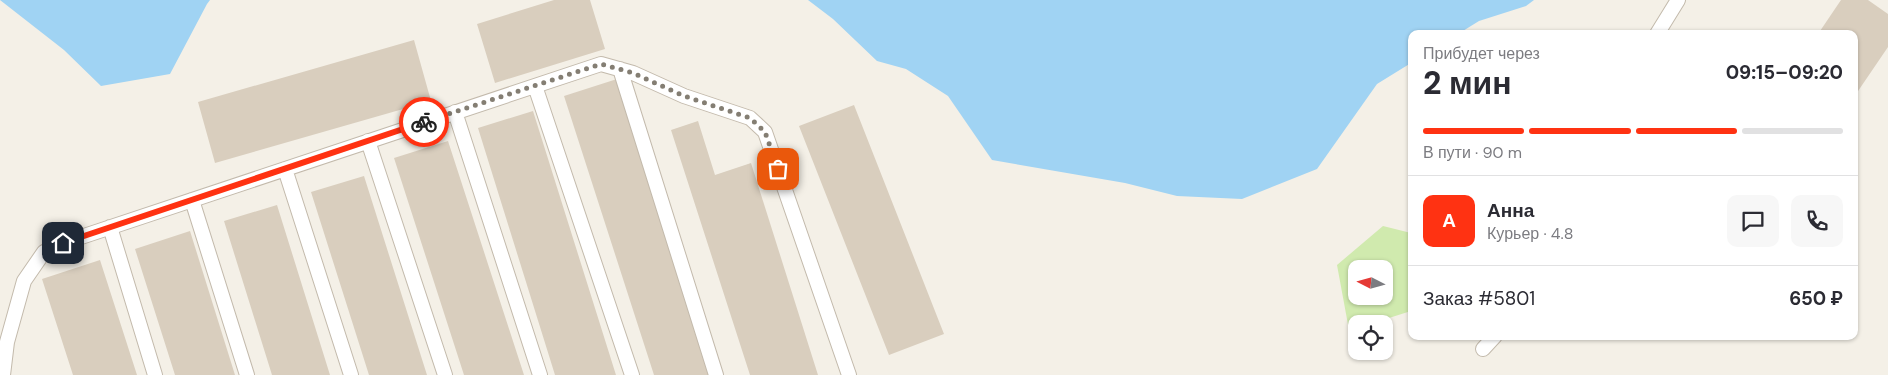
<!DOCTYPE html>
<html lang="ru">
<head>
<meta charset="utf-8">
<style>
	:root { --surface:#fff; --page:#f7f7f7; --text:#2b2b33; --muted:#7c7c81; --line:#e1e1e2; --accent:#ff3212 }
	body { margin:0; font-family:"DM Sans",sans-serif; background:var(--page); color:var(--text); height:100vh; display:flex; flex-direction:column; font-size:19px; white-space:nowrap }
	* { box-sizing:border-box; margin:0 }
	p { font-size:16px; color:var(--muted) }
	.icon { flex:none; width:28px; height:28px; fill:none; stroke:currentColor; stroke-width:2; stroke-linecap:round; stroke-linejoin:round }
	.map { position:relative; flex:1; overflow:hidden }
	.details { position:absolute; left:1408px; top:30px; width:450px; height:310px; display:flex; flex-direction:column; background:var(--surface); border-radius:10px; box-shadow:0 1px 4px #0004 }
	.details>* { flex:none }
	.needle { width:32px; rotate:276deg }
	.controls { position:absolute; left:1348px; top:260px; display:grid; gap:10px }
	.controls a { display:grid; place-items:center; width:45px; height:45px; border-radius:10px; background:var(--surface); box-shadow:0 1px 4px #0004; font-size:25px }
	.pin { position:absolute; display:grid; place-items:center; width:42px; height:42px; color:#fff; margin:-21px; border-radius:10px; box-shadow:0 2px 8px #0006 }
	.courier { position:absolute; display:grid; place-items:center; width:50px; height:50px; margin:-25px; border:4px solid #ff3212; border-radius:50%; background:#fff; color:#222; box-shadow:0 1px 6px #0007 }
	.overview em { font-style:normal; font-weight:800 }
	.overview div { display:flex; flex-direction:column-reverse }
	.overview { display:flex; align-items:center; justify-content:space-between; height:85px; padding:0 15px }
	h1 { font-size:32px; font-weight:800; line-height:38px }
	.bar { display:grid; grid-template-columns:repeat(4,1fr); gap:8px 5px; align-content:center; height:60px; padding:0 15px }
	.bar i { height:6px; border-radius:4px; background:var(--line) }
	.bar .current { background:var(--accent) }
	.bar p { grid-column:span 4 }
	.line { display:flex; align-items:center; gap:12px; padding:0 15px; border-top:1px solid var(--line) }
	.line div { flex:1 }
	.round { display:grid; place-items:center; flex:none; width:52px; height:52px; border-radius:10px; background:var(--page) }
	.map>svg:first-child { display:block }
</style>
</head>
<body>
<div class="map">
<svg width="1888" height="375" viewBox="0 0 1888 375">
	<rect width="100%" height="100%" fill="#f4f0e7"/>
	<path fill="#d0eaae" fill-rule="evenodd" d="M1383,226L1411,233V311L1370,324H1356V328L1349,330L1337,265ZM1356,269H1384V296H1356Z"/>
	<path fill="#a0d3f3" d="M0,0H210L207,4L170,74L101,86L64,50Z
		M808,0H1534L1526,6L1479,21L1458,34H1411V63L1377,84L1317,169L1242,199L1177,196L1125,183L992,160L948,96L906,69L877,61L833,19Z"/>
	<path fill="#d9cebe" d="M554,0H590L605,49L495,83L477,24Z
		M1841,0H1868L1888,14V47L1854,97V34H1818Z
		M414,40L431,101L215,163L198,102Z
		M617,79L712,375H654L564,96Z
		M854,105L944,334L889,355L799,126Z
		M533,111L616,375H555L478,128Z
		M698,121L715,175L751,163L818,375H750L671,130Z
		M448,141L524,375H464L394,158Z
		M364,176L427,375H369L311,192Z
		M277,205L330,375H272L224,221Z
		M190,231L235,375H175L135,249Z
		M100,260L137,375H73L42,279Z"/>
	<g fill="none" stroke-linecap="round" stroke-linejoin="round">
		<defs>
			<path id="lane" d="M1657,34L1678,0
				M620,69L716,375
				M535,86L632,375
				M455,112L540,375
				M368,141L445,375
				M285,169L351,375
				M192,200L247,375
				M110,227L155,375
				M1483,349L1495,336
				M3,375L7,342L24,281L44,252L63,243L601,64L633,73L684,96L750,118L765,132L849,375"/>
		</defs>
		<use href="#lane" stroke="#c3baac" stroke-width="16"/>
		<use href="#lane" stroke="#fff" stroke-width="14"/>
	</g>
	<g fill="none" stroke-linecap="round" stroke-linejoin="round">
		<path stroke="#847e73" stroke-width="5" stroke-dasharray="0 9" d="M424,122L601,64L633,73L684,96L750,118L765,132L778,169"/>
		<path stroke="#ff3212" stroke-width="6" d="M63,243L424,122"/>
	</g>
</svg>
<div class="controls">
<a><svg class="needle" viewBox="-14 -14 28 28"><path d="M0-13l5 13h-10z" fill="#e53935"/><path d="M0 13l5-13h-10z" fill="#7c7c81"/></svg></a>
<a><svg class="icon" aria-label="locate" viewBox="0 0 24 24"><circle cx="12" cy="12" r="6"/><path d="M12 2v4M12 18v4M2 12h4M18 12h4"/></svg></a>
</div>
<div class="pin" style="left:778px;top:169px;background:#ea580c"><svg class="icon" aria-label="bag" viewBox="0 0 24 24"><path d="M5 8h14l-1 12H6zM9 8a3 3 0 0 1 6 0"/></svg></div>
<div class="pin" style="left:63px;top:243px;background:#1f2937"><svg class="icon" aria-label="home" viewBox="0 0 24 24"><path d="M3 11l9-7 9 7M6 9v11h12V9"/></svg></div>
<div class="courier" style="left:424px;top:122px"><svg class="icon" aria-label="bike" viewBox="0 0 24 24"><circle cx="6" cy="16" r="4"/><circle cx="18" cy="16" r="4"/><path d="M6 16l4-8h5l3 8M10 8l3 8H6M13 5h3"/></svg></div>
<section class="details">
<div class="overview"><div><h1>2 мин</h1><p>Прибудет через</p></div><em>09:15–09:20</em></div>
<div class="bar"><i class="current"></i><i class="current"></i><i class="current"></i><i></i><p>В пути · 90 m</p></div>
<div class="line" style="height:90px"><b class="round" style="background:var(--accent);color:#fff">А</b><div><b>Анна</b><p>Курьер · 4.8</p></div><a class="round"><svg class="icon" aria-label="chat" viewBox="0 0 24 24"><path d="M4 5h16v11H9l-5 4z"/></svg></a><a class="round"><svg class="icon" aria-label="phone" viewBox="0 0 24 24"><path d="M5 4h4l2 5-3 2q2 4 5 5l2-3 5 2v4C11 20 4 13 5 4z"/></svg></a></div>
<div class="line" style="height:65px"><div>Заказ #5801</div><b>650 ₽</b></div>
</section>
</div>
</body>
</html>
